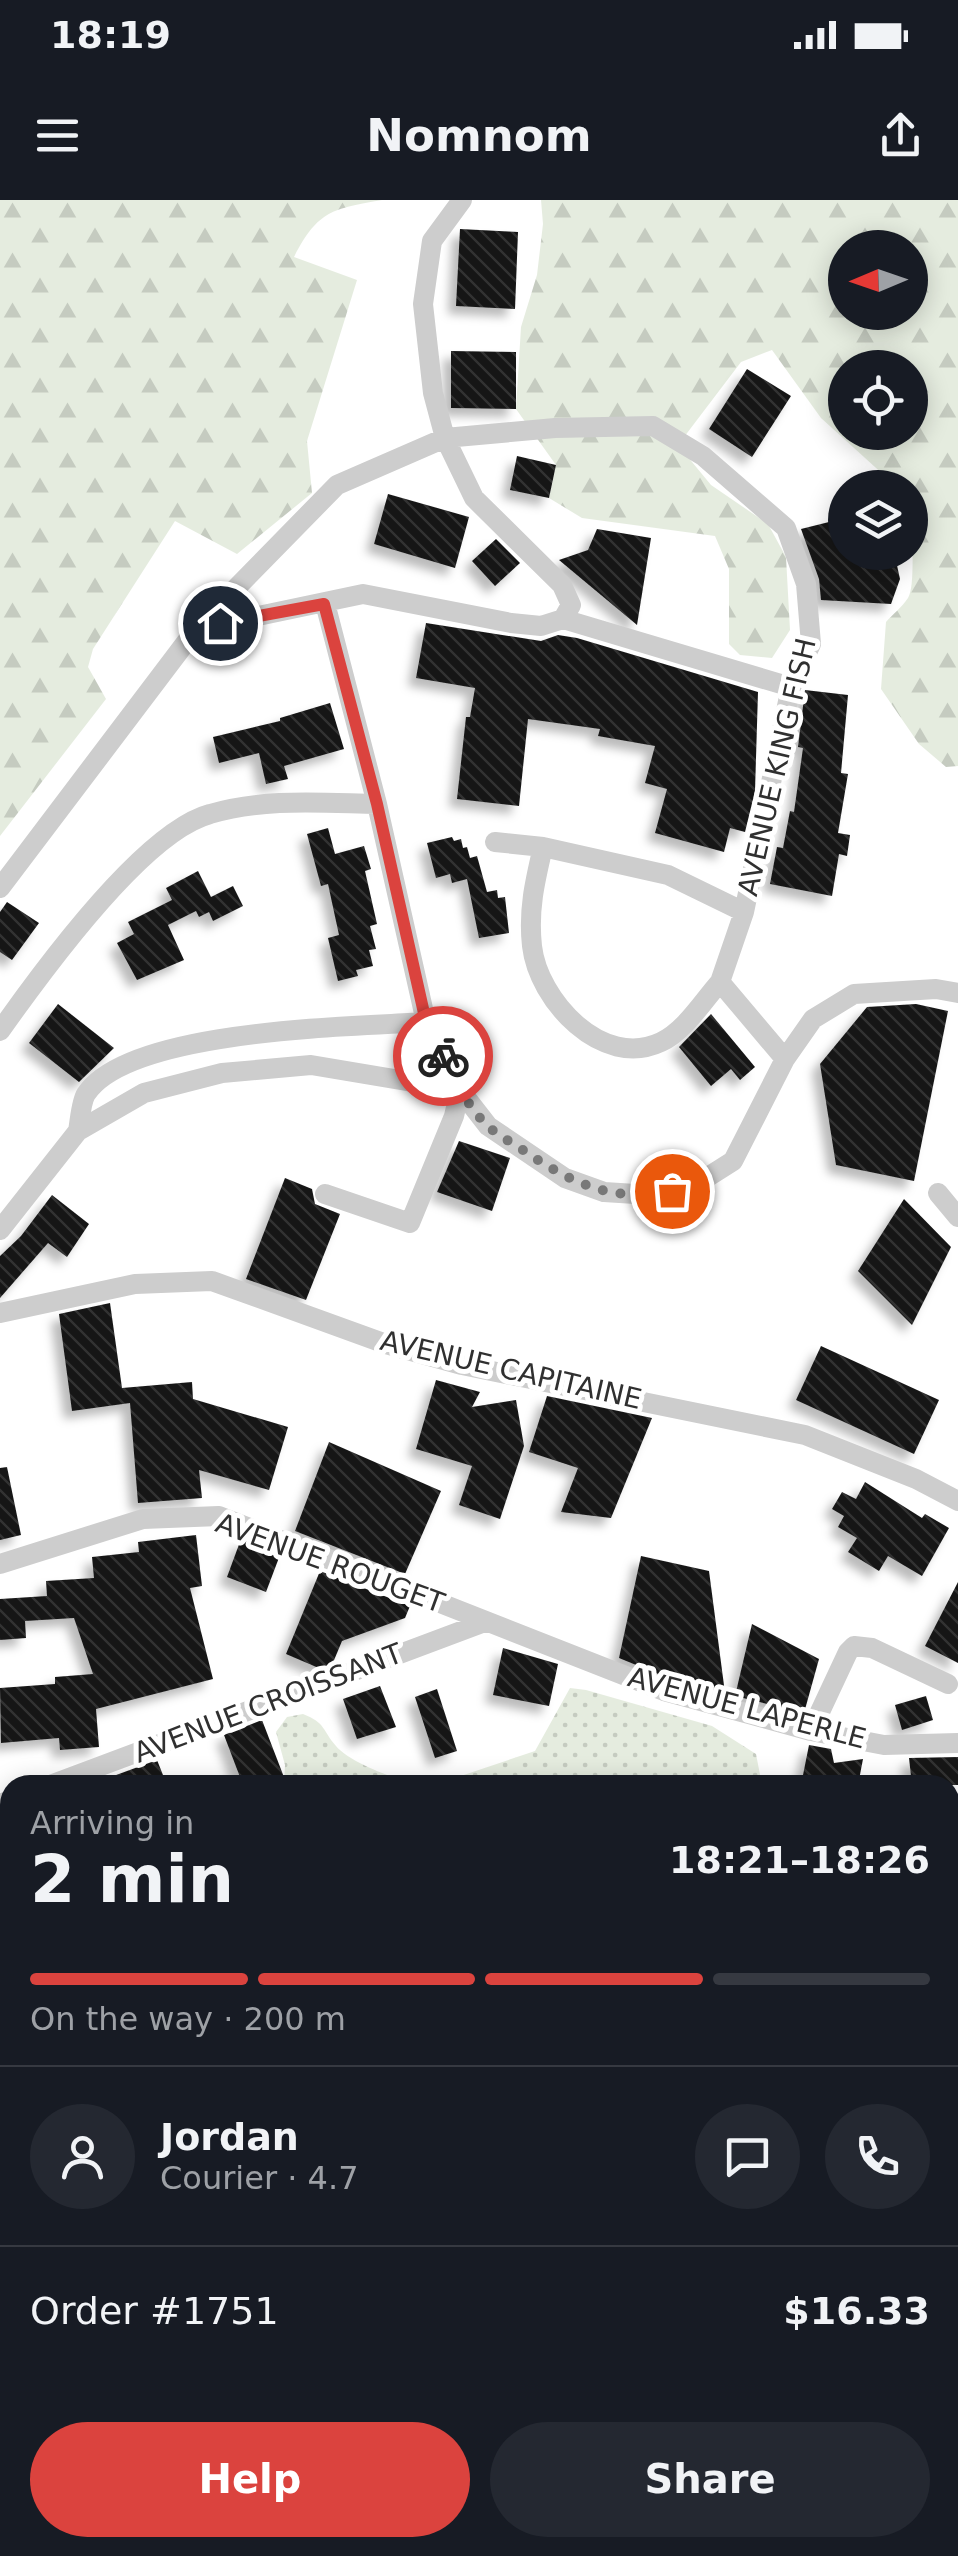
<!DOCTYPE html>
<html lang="en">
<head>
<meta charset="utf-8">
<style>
	:root { --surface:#171b24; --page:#242831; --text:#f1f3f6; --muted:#9ea1a6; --line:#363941; --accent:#db433e }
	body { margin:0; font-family:"DejaVu Sans",sans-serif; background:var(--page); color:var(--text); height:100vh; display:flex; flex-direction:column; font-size:38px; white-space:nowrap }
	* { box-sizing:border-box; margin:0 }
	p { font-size:32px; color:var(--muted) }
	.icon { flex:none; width:55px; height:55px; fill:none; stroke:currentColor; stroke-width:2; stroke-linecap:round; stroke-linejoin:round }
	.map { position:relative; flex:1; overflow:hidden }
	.drawer { position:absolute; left:0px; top:1575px; width:960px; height:782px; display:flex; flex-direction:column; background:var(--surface); border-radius:30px 30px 0 0; box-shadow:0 5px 25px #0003 }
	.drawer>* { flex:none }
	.needle { width:65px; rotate:268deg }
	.buttons { position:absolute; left:828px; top:30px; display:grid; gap:20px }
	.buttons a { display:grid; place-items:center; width:100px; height:100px; border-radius:50%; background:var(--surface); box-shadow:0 5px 25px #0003; font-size:50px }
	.pin { position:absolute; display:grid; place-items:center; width:85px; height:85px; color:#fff; margin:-42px; border:5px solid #fff; border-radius:50%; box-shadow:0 2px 10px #0007 }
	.courier { position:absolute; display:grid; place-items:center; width:100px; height:100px; margin:-50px; border:8px solid #db433e; border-radius:50%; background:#fff; color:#222; box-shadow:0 2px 12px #0007 }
	.overview em { font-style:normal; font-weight:700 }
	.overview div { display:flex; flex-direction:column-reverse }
	.overview { display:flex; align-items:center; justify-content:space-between; height:170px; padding:0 30px }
	h1 { font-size:65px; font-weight:700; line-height:75px }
	.bar { display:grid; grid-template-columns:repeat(4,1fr); gap:15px 10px; align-content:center; height:120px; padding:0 30px }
	.bar i { height:12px; border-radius:8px; background:var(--line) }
	.bar .current { background:var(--accent) }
	.bar p { grid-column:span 4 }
	.line { display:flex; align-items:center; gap:25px; padding:0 30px; border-top:2px solid var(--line) }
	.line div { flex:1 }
	.round { display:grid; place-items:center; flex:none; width:105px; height:105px; border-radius:52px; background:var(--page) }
	.cta { display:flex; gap:20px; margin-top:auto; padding:20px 30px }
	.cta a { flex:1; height:115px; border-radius:60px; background:var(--accent); color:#fff; font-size:40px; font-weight:700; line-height:115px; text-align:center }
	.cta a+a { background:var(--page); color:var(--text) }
	.status { display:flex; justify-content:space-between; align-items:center; height:70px; padding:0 50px; background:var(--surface); direction:ltr }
	.status svg { height:28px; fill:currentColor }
	header { display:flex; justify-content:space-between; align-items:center; height:130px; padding:0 30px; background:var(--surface); font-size:45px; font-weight:700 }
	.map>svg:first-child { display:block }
</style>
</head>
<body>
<div class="status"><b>18:19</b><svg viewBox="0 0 49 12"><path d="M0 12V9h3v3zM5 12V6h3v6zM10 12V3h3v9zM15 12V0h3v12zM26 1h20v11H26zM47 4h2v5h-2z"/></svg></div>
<header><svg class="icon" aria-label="menu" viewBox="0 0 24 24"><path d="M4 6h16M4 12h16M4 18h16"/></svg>Nomnom<svg class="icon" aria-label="share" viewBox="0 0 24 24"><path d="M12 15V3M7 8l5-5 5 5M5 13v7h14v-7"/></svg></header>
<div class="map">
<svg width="958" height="2356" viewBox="0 0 958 2356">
	<defs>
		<pattern id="grass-dots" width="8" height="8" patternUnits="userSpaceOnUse" patternTransform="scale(2.5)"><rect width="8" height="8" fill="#e5ecdf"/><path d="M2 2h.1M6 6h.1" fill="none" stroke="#c5cbc0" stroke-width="1.8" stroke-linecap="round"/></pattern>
		<pattern id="forest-firs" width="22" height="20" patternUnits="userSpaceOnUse" patternTransform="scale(2.5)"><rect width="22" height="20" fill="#e5ecdf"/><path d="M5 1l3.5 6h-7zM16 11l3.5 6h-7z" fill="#c5cbc0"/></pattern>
		<pattern id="building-back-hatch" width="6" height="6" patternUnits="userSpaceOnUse" patternTransform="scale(2.5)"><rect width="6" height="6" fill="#171717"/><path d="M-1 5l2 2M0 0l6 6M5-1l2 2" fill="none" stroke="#303030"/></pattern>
		<filter id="shadow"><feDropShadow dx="-8" dy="8" stdDeviation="5" flood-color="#0004"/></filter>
	</defs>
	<rect width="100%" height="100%" fill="#fff"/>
	<path fill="url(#grass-dots)" d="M570,1488L586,1490L712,1526L756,1554L762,1585H434L535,1551Z
		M303,1514C326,1523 322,1530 336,1546C350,1563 401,1582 423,1585H284L285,1565L276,1532L287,1517Z
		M958,1614V1970L950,1963V1618Z
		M0,1789L10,1790V1888L0,1885Z"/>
	<path fill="url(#forest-firs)" fill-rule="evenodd" d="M0,0H382C333,9 318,10 294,57L357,80L307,241L312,293L237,354L175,321L93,449L88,467L106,499L0,636Z
		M541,0H958V566L946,567L919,544L881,489L886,422C893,414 902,407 908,398C917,385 910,309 910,288L897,287L821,218L772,150L741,162L678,245L711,285L768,324L786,357L790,430L772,458L740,455L729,444V369L715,336L582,318L549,298L556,265L516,209L521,127L537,75L543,24ZM845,48H910V112H845ZM845,168H910V232H845Z"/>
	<path fill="url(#building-back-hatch)" filter="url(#shadow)" d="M460,29L518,32L515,109L456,106Z
		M451,151L516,152V209L451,208Z
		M747,169L791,196L752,257L709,229Z
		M517,256L556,265L549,298L510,290Z
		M388,294L469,317L455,368L374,344Z
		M845,318V352H894L900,379L891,404L821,400L819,379L801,329Z
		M597,329L651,338L637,425L559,360L588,350Z
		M496,339L520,363L495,386L472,361Z
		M426,423L541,441L558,435L577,438L758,492L755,591L745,632L730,628L724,652L655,633L667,589L645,583L655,546L598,536L600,529L528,519L519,606L457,599L466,517H470L475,488L416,478Z
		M805,490L848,495L841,573L848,574L838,633L850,635L847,656L839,654L832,696L770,684L777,647L783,648L790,611L794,612L803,548L798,547Z
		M330,503L344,549L284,566L288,579L266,584L259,553L219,563L213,537L280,521V518Z
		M328,628L335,654L364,646L371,669L365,671L377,724L370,726L376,749L369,750L373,766L356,770L358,776L338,781L328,738L339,735L328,684L321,686L307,634Z
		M452,637L454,641L461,639L463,648L467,647L470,658L477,656L487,692L497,690L498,698L505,697L509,733L479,738L467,679L452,683L450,674L436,678L427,643Z
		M198,671L211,697L233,686L243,706L213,721L209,712L199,717L196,711L168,725L184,760L137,780L117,743L134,734L128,722L172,700L166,688Z
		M7,702L39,723L12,760L0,752V712Z
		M58,804L114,848L79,882L29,843Z
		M916,804L948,811L914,981L836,965L820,864L867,807Z
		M711,814L755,867L740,880L731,869L711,886L679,847Z
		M459,941L510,958L492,1011L437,992Z
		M285,978L312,989L315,1004L340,1014L306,1100L246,1079Z
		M52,995L89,1024L67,1057L48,1043L0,1098V1056L21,1036Z
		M904,999L951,1047L912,1125L858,1071Z
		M110,1103L122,1188L192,1182L193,1199L288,1227L269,1290L199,1270L202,1298L138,1303L130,1203L72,1211L59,1114Z
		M821,1146L939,1200L914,1254L796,1200Z
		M436,1180L480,1192L472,1207L516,1200L524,1246L500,1319L459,1305L472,1266L416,1249Z
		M547,1196L652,1218L611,1318L561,1312L578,1268L529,1252Z
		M329,1242L441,1291L405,1374L295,1331Z
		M7,1267L21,1335L0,1340V1268Z
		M865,1282L922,1318L925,1314L949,1328L922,1376L888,1356L879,1371L848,1352L857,1338L838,1327L844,1316L832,1309L842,1292L856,1299Z
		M196,1335L202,1386L190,1388L213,1479L96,1509L99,1547L60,1550L59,1538L1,1543L0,1488L55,1484V1477L93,1474L74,1418L25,1421L26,1438L0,1440V1399L47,1396L46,1381L94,1378L92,1357L139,1352L138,1342Z
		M241,1339L280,1355L266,1392L227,1377Z
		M641,1356L709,1371L725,1493L668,1478L619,1458Z
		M320,1371L410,1406L405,1418L342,1441L332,1465L321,1469L286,1454Z
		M958,1382V1463L925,1446Z
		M752,1424L819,1459L804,1513L735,1496Z
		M503,1448L558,1464L549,1506L493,1495Z
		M380,1486L396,1527L357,1539L343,1499Z
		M437,1489L457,1551L435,1558L415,1497Z
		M926,1496L933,1520L902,1530L895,1505Z
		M262,1520L287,1585H243L224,1535Z
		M809,1545L831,1549L834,1563L863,1559L858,1585H801Z
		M958,1557V1585H912L909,1558Z
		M157,1560L167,1585H89Z"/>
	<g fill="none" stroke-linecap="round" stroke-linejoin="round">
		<path stroke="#cdcdcd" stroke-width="20" d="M462,0L432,41L423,104L433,193L445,238L474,298L562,385L571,405L563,419
			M325,403L377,604L426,822L460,890L488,926L565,978L604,992L651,995L692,987L733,961L785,859L813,819L854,794L936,789L958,793
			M196,429L363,394L511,423L541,426L563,419L791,487
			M495,642L543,647L668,675L744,712
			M543,647C535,681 528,710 532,746C538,800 602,870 661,842C685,831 703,801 720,782
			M0,688L196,429L337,285L445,238L555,228L653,226L703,256L786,328L806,384L811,444L791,487L744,712L720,782L785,859
			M0,831C41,773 143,632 210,614C264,598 321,603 377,604
			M78,931C80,920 81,902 86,894C129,829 352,827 426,822
			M938,993L958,1017
			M0,1030L78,931L144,893L222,873L311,865L460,890L454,916L410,1023L325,994
			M0,1113L135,1084L212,1081L386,1144L462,1165L805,1235L916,1279L958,1301
			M0,1364L143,1319L219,1316L664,1491L811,1531L884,1545L958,1543
			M811,1531L848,1452L854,1446L872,1448L948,1484
			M50,1585L485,1422
			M0,1604L10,1600"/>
		<path stroke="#bababa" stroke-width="30" d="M0,1973L10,1974
			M0,2014L10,2015
			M224,2356L232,2348
			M278,2356L283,2348"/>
		<path stroke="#a8a8a8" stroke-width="32" d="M0,1947H10
			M442,2348L445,2356"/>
		<path stroke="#979797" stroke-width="38" d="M0,2249L10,2255
			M0,2299L10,2307
			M61,2348L71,2356
			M141,2348L150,2356"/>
	</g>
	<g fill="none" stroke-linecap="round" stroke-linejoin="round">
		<path stroke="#787878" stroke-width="10" stroke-dasharray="0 18" d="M443,856C455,880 468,908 489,927C500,937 515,944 527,953C574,984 614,1003 672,991"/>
		<path stroke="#db433e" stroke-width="12" d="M220,423L324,404L377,604L426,822L443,856"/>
	</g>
	<g text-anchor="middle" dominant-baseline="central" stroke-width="10" stroke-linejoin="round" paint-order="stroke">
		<g font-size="28" fill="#303030" stroke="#fff">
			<text transform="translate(777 567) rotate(-77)">AVENUE KING FISH</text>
			<text transform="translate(511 1170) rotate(13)">AVENUE CAPITAINE</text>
			<text transform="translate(330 1363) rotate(20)">AVENUE ROUGET</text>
			<text transform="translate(268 1503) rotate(-21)">AVENUE CROISSANT</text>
			<text transform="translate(747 1508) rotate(15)">AVENUE LAPERLE</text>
		</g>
	</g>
</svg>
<div class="buttons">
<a><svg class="needle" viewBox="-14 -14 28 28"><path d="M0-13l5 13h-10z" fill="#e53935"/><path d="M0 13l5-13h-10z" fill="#9ea1a6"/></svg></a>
<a><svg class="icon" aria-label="locate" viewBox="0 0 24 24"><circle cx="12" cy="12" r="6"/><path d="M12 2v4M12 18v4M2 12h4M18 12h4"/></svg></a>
<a><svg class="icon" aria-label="layers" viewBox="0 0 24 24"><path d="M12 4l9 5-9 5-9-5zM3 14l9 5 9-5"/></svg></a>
</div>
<div class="pin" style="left:672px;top:991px;background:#ea580c"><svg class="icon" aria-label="bag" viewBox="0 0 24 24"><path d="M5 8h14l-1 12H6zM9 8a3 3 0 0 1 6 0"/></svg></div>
<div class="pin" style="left:220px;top:423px;background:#1f2937"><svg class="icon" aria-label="home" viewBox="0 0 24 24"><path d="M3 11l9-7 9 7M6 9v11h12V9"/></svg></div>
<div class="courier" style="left:443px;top:856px"><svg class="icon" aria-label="bike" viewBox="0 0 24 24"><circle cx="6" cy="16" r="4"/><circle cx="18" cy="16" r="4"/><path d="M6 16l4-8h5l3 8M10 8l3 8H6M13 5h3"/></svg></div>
<section class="drawer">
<div class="overview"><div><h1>2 min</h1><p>Arriving in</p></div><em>18:21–18:26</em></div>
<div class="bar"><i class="current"></i><i class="current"></i><i class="current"></i><i></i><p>On the way · 200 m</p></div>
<div class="line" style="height:180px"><a class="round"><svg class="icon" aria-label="person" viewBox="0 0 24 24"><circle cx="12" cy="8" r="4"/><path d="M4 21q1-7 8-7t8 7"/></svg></a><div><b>Jordan</b><p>Courier · 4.7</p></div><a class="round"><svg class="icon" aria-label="chat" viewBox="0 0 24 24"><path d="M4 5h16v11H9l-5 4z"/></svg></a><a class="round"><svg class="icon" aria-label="phone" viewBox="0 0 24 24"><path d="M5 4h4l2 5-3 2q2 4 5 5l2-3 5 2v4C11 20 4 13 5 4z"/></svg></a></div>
<div class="line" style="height:130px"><div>Order #1751</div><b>$16.33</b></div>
<div class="cta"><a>Help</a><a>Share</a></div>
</section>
</div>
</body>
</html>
